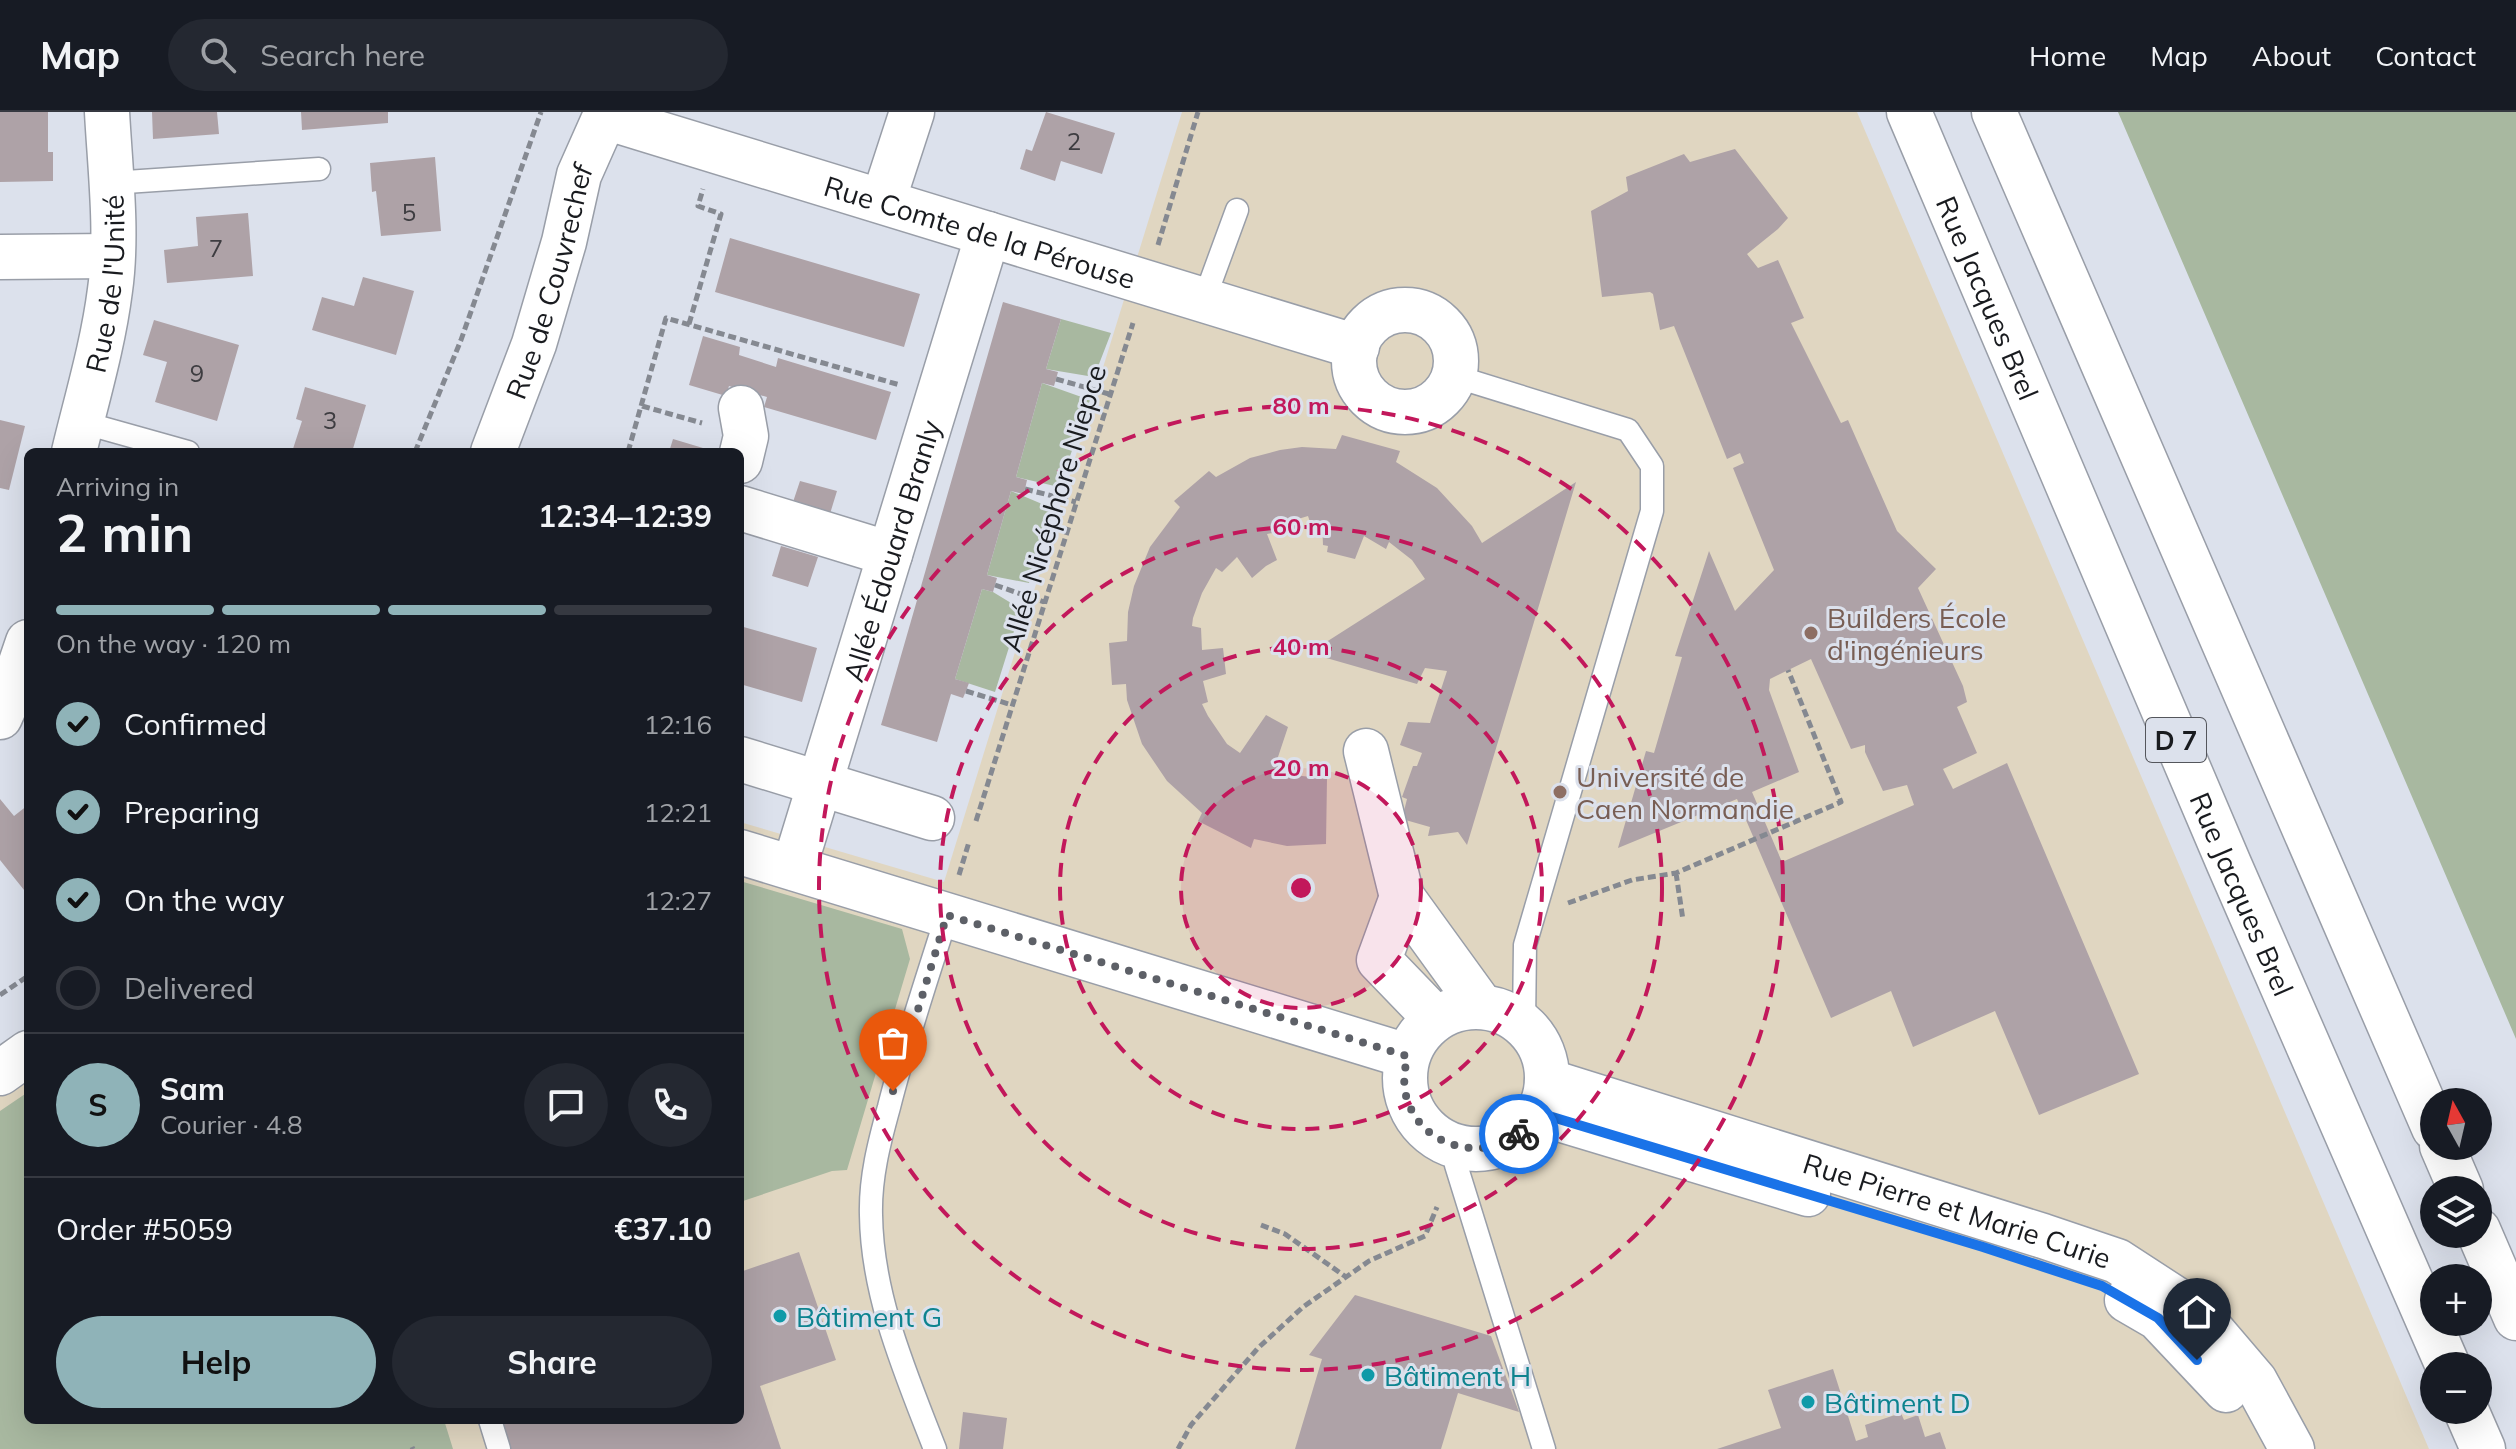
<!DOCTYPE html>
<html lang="en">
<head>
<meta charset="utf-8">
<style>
	:root { --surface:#171b24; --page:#242831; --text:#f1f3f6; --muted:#9ea1a6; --line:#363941; --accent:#8fb3b8 }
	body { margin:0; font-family:Mulish,sans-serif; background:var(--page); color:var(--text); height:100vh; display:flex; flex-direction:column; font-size:30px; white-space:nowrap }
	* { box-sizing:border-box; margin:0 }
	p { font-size:26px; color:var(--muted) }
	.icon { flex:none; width:44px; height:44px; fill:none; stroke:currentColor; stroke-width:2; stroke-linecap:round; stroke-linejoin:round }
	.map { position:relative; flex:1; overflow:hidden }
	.side { position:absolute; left:24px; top:336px; width:720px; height:976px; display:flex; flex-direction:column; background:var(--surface); border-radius:12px; box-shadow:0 8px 32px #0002 }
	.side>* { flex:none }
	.needle { width:52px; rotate:352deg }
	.tools { position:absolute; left:2420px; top:976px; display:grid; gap:16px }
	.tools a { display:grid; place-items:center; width:72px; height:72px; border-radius:50%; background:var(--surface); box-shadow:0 8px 32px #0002; font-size:40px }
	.pin { position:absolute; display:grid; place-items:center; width:68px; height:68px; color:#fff; margin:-82px -34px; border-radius:50% 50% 50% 0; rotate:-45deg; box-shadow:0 0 8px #0007 }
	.pin .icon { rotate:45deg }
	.courier { position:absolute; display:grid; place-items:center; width:80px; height:80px; margin:-40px; border:6px solid #1a73e8; border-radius:50%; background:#fff; color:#222; box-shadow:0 2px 10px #0007 }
	.overview em { font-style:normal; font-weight:700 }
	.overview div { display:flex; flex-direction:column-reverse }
	.overview { display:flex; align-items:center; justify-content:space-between; height:136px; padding:0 32px }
	h1 { font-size:52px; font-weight:700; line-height:60px }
	.bar { display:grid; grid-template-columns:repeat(4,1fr); gap:12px 8px; align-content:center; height:96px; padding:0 32px }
	.bar i { height:10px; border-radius:6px; background:var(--line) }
	.bar .current { background:var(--accent) }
	.bar p { grid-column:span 4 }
	.line { display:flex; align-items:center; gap:20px; padding:0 32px; border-top:2px solid var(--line) }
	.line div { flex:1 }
	.round { display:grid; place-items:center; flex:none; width:84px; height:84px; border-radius:42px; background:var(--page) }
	ol { padding:0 32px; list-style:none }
	li { display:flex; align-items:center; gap:24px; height:88px }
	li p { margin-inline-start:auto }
	li .icon { padding:8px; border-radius:50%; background:var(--accent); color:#111; stroke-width:4 }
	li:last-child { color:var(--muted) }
	li i { width:44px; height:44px; border:4px solid var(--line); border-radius:50% }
	.button { display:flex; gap:16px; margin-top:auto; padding:16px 32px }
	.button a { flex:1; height:92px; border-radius:48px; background:var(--accent); color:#111; font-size:32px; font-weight:700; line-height:92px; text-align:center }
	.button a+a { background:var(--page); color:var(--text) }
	header { display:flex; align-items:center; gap:48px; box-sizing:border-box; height:112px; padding:0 40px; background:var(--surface); border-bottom:2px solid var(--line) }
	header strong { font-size:38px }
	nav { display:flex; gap:44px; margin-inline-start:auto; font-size:28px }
	.search { width:560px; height:72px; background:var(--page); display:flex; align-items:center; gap:20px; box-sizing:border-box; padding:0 28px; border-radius:44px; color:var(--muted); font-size:30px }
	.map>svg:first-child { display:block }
</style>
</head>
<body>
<header>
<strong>Map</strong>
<div class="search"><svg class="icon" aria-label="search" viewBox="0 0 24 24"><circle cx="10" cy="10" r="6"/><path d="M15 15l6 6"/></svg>Search here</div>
<nav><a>Home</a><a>Map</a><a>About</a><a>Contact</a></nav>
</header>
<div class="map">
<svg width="2516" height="1337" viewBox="0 0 2516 1337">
	<rect width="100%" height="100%" fill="#dce1ec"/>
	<path fill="#e0d6c1" d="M1182,0H1857L2429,1337H0V962L28,944V1308H740V710L944,770Z"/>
	<path fill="#a8b8a0" d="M2118,0H2516V927L2504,899Z
		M1061,207L1111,221L1094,265L1046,257Z
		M1042,271L1090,288L1059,375L1016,365Z
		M1011,379L1054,397L1029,471L987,463Z
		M982,477L993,480L1021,497L995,580L955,567Z
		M740,769L902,817L910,847L847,1058L832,1059L740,1090Z
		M28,980V1308H444L453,1337H0V999Z"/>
	<path fill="#aea2a7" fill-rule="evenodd" d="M0,0H48V40H53V69L0,70Z
		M152,0H217L219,22L153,27Z
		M301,0H388V11L302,18Z
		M1046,0L1115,21L1102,62L1061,49L1055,69L1020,57L1026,37L1032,39Z
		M1735,37L1788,106L1778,117L1747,142L1758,156L1778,148L1804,206L1791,211L1841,311L1848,308L1897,419L1936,457L1918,476L1963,574L1967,590L1957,595L1977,641L1943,657L1953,677L2007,651L2139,962L2039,1003L1995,899L1913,935L1891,879L1831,906L1737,687L1618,736L1646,639L1654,641L1682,545L1675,544L1709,439L1735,499L1774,458L1733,356L1744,351L1740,341L1727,347L1674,214L1660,218L1653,182L1650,180L1602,185L1591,99L1628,79L1626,65L1684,42L1690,50ZM1811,547L1851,637L1865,633V640L1883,679L1907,673L1914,693L1782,750L1752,680L1799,660L1769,578L1770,567Z
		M435,45L441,119L381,124L376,79L372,80L370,51Z
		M248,101L253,164L167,171L164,138L198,134L196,105Z
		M730,126L920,182L904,235L715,180Z
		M363,165L414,179L396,243L312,218L322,185L354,194Z
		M1003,190L1061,207L1046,257L1058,260L1054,274L1042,271L1016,365L1027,368L1025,377L1023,382L1011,379L987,463L997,466L993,480L982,477L955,567L969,571L966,579L963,586L951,582L937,630L881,613Z
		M154,208L239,233L217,309L155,290L167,250L143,243Z
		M703,224L740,235L739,243L776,255L778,246L891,280L876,328L764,295L767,285L729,274L726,284L689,273Z
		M305,275L366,293L352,340H292L302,309L296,307Z
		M0,308L25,314L9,378L0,376Z
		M1342,323L1400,339L1396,350L1437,376L1472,414L1482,431L1576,370L1467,733L1458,720L1428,724L1430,715L1402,707L1407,687L1402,685L1413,654H1417L1422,641L1400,633L1408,610L1430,611L1447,559L1425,556L1417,572L1309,541L1425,467L1412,448L1389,430L1386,437L1364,424L1355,447L1327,440L1328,434L1323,433L1322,409L1310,410L1308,404L1275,414L1277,420L1267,422L1277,448L1266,454L1252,466L1237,445L1222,460L1216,456L1202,481L1193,506L1192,514L1201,516L1202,538L1223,536L1226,562L1203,569L1208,590L1202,592L1208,604L1227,632L1240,641L1266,603L1288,615L1277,648L1297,654L1294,663L1327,667L1326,732L1287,734L1254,727L1251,736L1198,709L1202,701L1167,669L1142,632L1127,588L1126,572L1112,573L1109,531L1127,529L1128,500L1134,474L1150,435L1180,395L1174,389L1209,359L1216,365L1250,346L1280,338L1302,335L1336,337Z
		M673,327L713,339V340H669Z
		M800,369L837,379L829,405L792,393Z
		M781,434L818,445L808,475L772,464Z
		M740,514L817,536L802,590L740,572Z
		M0,687L14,704L28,693V775L24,778L0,748Z
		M799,1140L836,1248L760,1274L781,1337H510L500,1308H740V1160Z
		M1355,1183L1491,1224L1519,1300L1458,1281L1441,1337H1295L1322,1247L1309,1243Z
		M1833,1257L1856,1329L1868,1325L1865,1313L1901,1301L1904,1308L1918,1303L1925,1325L1940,1320L1946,1337H1717L1781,1316L1768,1278Z
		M963,1300L1007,1306L1003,1337H959Z"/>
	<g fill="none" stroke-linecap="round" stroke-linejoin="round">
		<defs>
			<path id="service" d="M111,71L319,57
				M1204,188L1237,98
				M1454,264L1628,318L1652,354V399L1525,833L1524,913
				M81,310L188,340
				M1469,1037L1456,1053L1544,1337
				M490,1308L499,1337
				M935,1337C906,1262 872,1185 871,1103C870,1066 879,1031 889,995C905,931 927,867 947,803"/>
			<g id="minor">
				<path id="s1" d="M605,5L1357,235"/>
				<path d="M883,89L912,0"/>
				<path d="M0,145L112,144"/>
				<circle cx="1405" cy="249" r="51"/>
				<path id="s2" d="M74,340C87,286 103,233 110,178C118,122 110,56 107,0"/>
				<path d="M740,349L746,324L741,296"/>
				<path d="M740,396L890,442"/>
				<path d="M0,605L11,580L28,530"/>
				<path d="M1366,639L1402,785L1481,894"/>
				<path d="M740,647L932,706"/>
				<path d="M740,740L1407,944"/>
				<path id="s3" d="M794,756L988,122"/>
				<path d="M1402,785L1379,848L1435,906"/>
				<circle cx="1476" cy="966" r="71"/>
				<path id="s4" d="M1547,969L2043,1124L2117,1149L2197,1201L2255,1269L2292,1337"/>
				<path d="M1539,1001L1808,1082"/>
				<path d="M2127,1188L2158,1206L2226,1278"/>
			</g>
			<g id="tertiary">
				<path id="s5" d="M493,340L534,232L564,130L579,63L607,0"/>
				<path d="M0,961L28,941"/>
			</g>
			<g id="primary">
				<path id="s6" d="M1909,0L2229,752L2448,1254"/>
				<path d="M1994,0L2434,1016"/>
				<path d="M2442,1034L2461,1078"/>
				<path d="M2478,1118L2516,1206"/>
				<path d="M2466,1298L2483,1337"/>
			</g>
		</defs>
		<use href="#service" stroke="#999ea8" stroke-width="25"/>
		<use href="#minor" stroke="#999ea8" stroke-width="47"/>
		<use href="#tertiary" stroke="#999ea8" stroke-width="47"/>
		<use href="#primary" stroke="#999ea8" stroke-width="47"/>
		<path stroke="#858991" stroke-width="5" stroke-dasharray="8 4" stroke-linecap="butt" d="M1158,133L1198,0
			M689,212L721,102L698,94L703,77
			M1056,267L1109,282
			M642,294L702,311
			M415,340L461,228L541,0
			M628,340L666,206L900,273
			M1025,377L1076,390
			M995,473L1044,490
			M966,579L1012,593
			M976,709L1133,211
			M1676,761L1683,808
			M959,763L969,730
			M1568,791L1632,768L1676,761L1841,690L1788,558
			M0,883L28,864
			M1261,1113L1285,1122L1346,1165
			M412,1335L413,1337
			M1178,1337L1191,1313L1258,1236L1303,1195L1369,1149L1425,1124L1437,1095"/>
		<use href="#service" stroke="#fff" stroke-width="22"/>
		<use href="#minor" stroke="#fff" stroke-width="44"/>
		<use href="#tertiary" stroke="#fff" stroke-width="44"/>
		<use href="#primary" stroke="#fff" stroke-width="44"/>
	</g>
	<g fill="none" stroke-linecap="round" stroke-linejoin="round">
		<path stroke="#5d6067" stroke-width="8" stroke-dasharray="0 14.4" d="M893,979L947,803L1407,944C1405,958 1402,973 1407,987C1422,1035 1480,1050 1519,1022"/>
		<path stroke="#1a73e8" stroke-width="10" d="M1519,1022L1526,1017L1539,1001L1983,1135L2102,1174L2158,1206L2197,1248"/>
	</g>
	<circle cx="1301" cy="776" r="120" fill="#c2185b" fill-opacity=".12"/>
	<g fill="none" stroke="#c2185b" stroke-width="4" stroke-dasharray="14 10">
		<circle cx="1301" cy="776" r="120"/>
		<circle cx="1301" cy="776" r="241"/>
		<circle cx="1301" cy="776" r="361"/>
		<circle cx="1301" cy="776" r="482"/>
	</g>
	<g fill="#8d6e63" stroke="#dce1ec" stroke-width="3">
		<circle cx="1811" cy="521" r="8"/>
		<circle cx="1560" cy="680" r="8"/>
	</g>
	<g fill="#0f9aa8" stroke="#dce1ec" stroke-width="3">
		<circle cx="780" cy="1204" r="8"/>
		<circle cx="1368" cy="1263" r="8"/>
		<circle cx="1808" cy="1290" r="8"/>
	</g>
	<g text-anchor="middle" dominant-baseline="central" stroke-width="6" stroke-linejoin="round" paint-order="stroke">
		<g font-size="24" fill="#3e3d41">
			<text x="1074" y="29">2</text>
			<text x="409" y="100">5</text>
			<text x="216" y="136">7</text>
			<text x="197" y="261">9</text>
			<text x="330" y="308">3</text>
		</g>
		<rect fill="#dce1ec" stroke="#54565c" stroke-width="2" x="2146" y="606" width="60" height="44" rx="6"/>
		<g font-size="26" font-weight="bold" fill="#191b1f">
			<text x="2176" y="628">D 7</text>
		</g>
		<g font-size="28" fill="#191b1f" stroke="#dce1ec">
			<text stroke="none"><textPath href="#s1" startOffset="392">Rue Comte de la Pérouse</textPath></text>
			<text stroke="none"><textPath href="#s5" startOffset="180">Rue de Couvrechef</textPath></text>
			<text stroke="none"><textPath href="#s2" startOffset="172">Rue de l'Unité</textPath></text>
			<text stroke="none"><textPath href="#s6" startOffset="202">Rue Jacques Brel</textPath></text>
			<text transform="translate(1053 396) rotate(-73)">Allée Nicéphore Niepce</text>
			<text stroke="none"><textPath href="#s3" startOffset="332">Allée Édouard Branly</textPath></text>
			<text stroke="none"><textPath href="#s6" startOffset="850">Rue Jacques Brel</textPath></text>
			<text stroke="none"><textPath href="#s4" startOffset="430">Rue Pierre et Marie Curie</textPath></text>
		</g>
		<g font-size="28" fill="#785e54" stroke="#dce1ec" text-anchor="start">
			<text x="1827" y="505">Builders École<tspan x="1827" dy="32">d'ingénieurs</tspan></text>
			<text x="1576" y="664">Université de<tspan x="1576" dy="32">Caen Normandie</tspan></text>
		</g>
		<g font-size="28" fill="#0d838f" stroke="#dce1ec" text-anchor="start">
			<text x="796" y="1204">Bâtiment G</text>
			<text x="1384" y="1263">Bâtiment H</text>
			<text x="1824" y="1290">Bâtiment D</text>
		</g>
	</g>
	<circle cx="1301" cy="776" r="12" fill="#c2185b" stroke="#dce1ec" stroke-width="4"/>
	<g font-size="24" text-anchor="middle" font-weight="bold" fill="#c2185b" stroke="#dce1ec" stroke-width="6" stroke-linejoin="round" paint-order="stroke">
		<text x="1301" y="302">80 m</text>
		<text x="1301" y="423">60 m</text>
		<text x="1301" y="543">40 m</text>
		<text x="1301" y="664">20 m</text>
	</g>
</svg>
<div class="tools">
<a><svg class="needle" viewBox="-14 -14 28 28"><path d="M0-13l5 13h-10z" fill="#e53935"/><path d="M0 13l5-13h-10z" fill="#9ea1a6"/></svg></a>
<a><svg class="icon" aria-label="layers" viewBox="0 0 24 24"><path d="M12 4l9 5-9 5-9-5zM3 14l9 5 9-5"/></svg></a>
<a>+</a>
<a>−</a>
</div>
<div class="pin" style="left:893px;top:979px;background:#ea580c"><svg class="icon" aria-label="bag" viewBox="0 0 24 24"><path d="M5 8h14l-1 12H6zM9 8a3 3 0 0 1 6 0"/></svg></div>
<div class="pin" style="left:2197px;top:1248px;background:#1f2937"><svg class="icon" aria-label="home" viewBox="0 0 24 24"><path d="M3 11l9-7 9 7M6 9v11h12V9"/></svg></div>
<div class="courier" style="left:1519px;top:1022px"><svg class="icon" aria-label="bike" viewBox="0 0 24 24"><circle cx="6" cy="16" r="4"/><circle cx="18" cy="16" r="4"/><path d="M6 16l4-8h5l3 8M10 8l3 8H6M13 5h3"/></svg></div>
<section class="side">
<div class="overview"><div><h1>2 min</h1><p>Arriving in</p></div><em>12:34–12:39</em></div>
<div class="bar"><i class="current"></i><i class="current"></i><i class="current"></i><i></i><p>On the way · 120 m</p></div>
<ol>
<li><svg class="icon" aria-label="check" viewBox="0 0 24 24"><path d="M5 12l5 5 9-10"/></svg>Confirmed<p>12:16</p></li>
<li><svg class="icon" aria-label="check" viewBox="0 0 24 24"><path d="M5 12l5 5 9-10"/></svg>Preparing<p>12:21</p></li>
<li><svg class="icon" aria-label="check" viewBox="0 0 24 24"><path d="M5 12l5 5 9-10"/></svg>On the way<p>12:27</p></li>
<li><i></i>Delivered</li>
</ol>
<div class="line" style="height:144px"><b class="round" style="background:var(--accent);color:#111">S</b><div><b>Sam</b><p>Courier · 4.8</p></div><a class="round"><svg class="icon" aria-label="chat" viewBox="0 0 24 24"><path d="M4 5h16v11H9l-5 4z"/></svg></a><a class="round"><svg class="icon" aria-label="phone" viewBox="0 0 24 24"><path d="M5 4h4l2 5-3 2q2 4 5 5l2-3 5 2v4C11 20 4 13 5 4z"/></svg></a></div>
<div class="line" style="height:104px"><div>Order #5059</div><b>€37.10</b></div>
<div class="button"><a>Help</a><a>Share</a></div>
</section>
</div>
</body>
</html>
